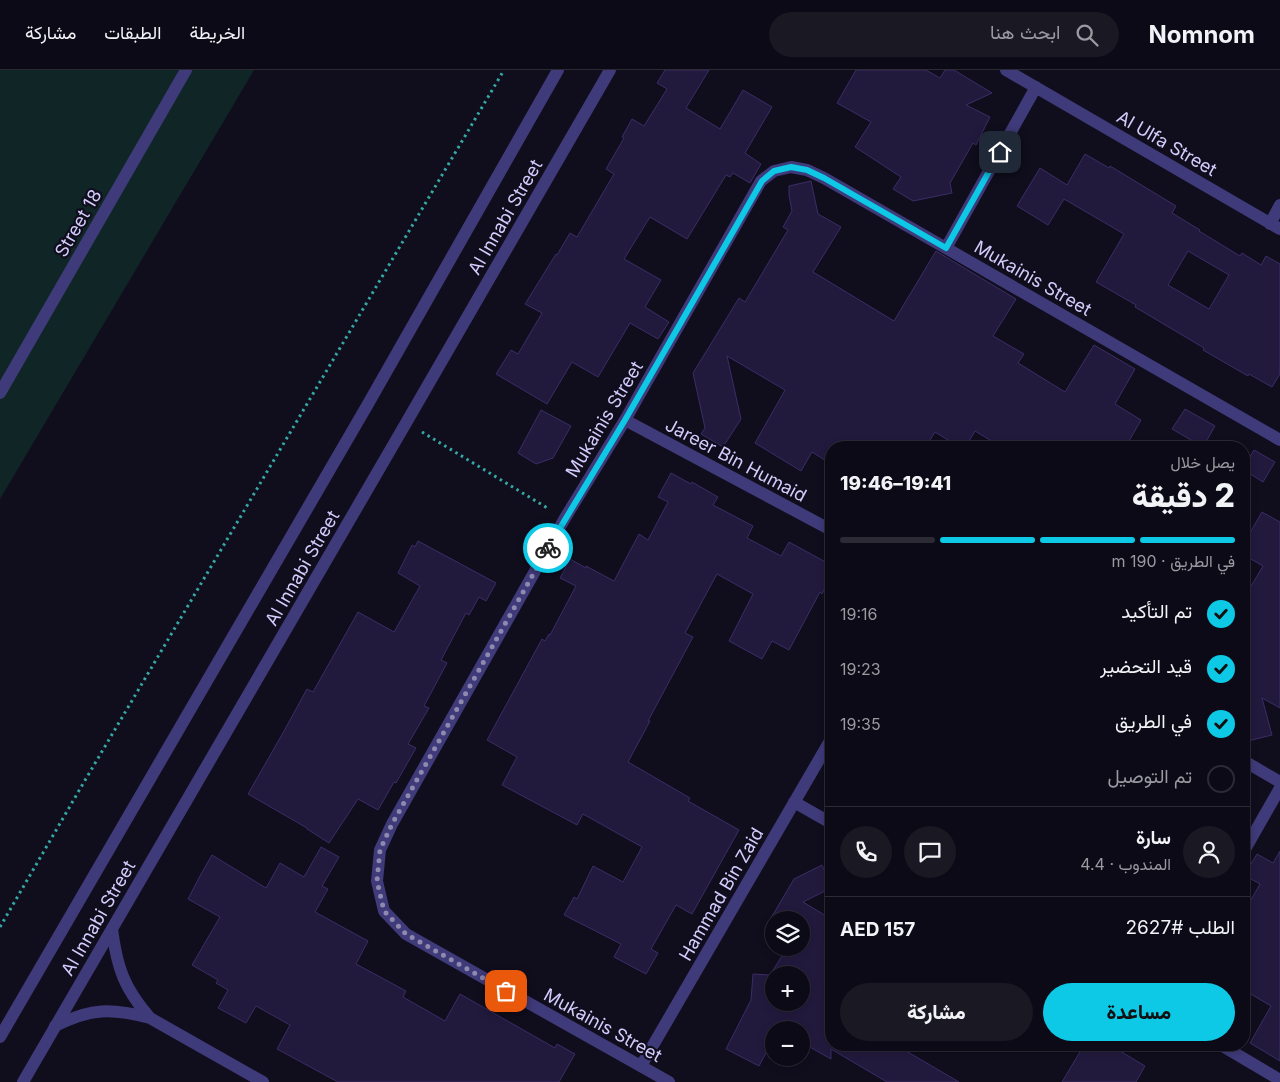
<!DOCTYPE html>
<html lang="ar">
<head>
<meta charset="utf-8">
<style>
	:root { --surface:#0c0a16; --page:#1a1823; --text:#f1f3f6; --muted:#9a9aa1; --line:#2c2b35; --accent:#0dc9e6 }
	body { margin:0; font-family:Inter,Vazirmatn,sans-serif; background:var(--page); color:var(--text); direction:rtl; height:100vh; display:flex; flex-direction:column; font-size:19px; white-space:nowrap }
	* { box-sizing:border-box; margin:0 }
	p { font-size:16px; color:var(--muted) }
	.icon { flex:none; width:28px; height:28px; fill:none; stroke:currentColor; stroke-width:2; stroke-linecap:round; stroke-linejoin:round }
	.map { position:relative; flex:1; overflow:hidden; direction:ltr }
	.details { position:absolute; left:825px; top:371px; width:425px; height:610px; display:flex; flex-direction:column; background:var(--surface); border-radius:20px; box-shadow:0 2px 8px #0003,0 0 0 1px var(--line); direction:rtl }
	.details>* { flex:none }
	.buttons { position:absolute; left:765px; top:841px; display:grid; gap:10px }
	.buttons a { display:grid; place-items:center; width:45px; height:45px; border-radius:50%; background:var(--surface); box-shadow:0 2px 8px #0003,0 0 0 1px var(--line); font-size:25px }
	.pin { position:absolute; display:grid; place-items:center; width:42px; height:42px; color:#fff; margin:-21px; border-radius:10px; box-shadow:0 2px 8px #0006 }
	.courier { position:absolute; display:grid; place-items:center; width:50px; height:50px; margin:-25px; border:4px solid #0dc9e6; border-radius:50%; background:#fff; color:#222; box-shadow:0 1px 6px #0007 }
	.headline em { font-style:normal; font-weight:800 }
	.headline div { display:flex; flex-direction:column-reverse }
	.headline { display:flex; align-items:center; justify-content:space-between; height:85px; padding:0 15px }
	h1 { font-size:32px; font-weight:800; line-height:38px }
	.bar { display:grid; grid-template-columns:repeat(4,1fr); gap:8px 5px; align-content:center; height:60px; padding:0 15px }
	.bar i { height:6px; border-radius:4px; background:var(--line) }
	.bar .on { background:var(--accent) }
	.bar p { grid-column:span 4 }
	.line { display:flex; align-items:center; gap:12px; padding:0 15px; border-top:1px solid var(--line) }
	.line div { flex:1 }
	.round { display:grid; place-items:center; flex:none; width:52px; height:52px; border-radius:26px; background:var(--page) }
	ol { padding:0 15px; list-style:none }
	li { display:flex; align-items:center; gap:15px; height:55px }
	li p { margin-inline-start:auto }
	li .icon { padding:5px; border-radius:50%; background:var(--accent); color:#111; stroke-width:4 }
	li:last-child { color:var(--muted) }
	li i { width:28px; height:28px; border:2px solid var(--line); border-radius:50% }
	.button { display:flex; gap:10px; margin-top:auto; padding:10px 15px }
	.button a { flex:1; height:58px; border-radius:30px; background:var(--accent); color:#111; font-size:20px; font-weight:800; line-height:58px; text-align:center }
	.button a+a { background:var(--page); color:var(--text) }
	header { display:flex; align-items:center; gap:30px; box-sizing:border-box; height:70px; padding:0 25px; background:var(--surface); border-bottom:1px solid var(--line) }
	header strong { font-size:24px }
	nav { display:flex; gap:28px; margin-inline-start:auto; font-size:18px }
	.search { width:350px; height:45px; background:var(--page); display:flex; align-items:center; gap:12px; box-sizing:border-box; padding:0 18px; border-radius:28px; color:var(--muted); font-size:19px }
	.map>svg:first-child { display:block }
</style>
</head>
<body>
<header>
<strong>Nomnom</strong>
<div class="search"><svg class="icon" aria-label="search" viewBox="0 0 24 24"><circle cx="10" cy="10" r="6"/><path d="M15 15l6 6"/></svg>ابحث هنا</div>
<nav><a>الخريطة</a><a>الطبقات</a><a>مشاركة</a></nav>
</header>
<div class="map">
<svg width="1280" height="1012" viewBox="0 0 1280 1012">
	<rect width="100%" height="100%" fill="#100d1d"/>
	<path fill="#102626" d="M0,0H254L0,429Z"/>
	<path fill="#221a3d" stroke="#3b2d67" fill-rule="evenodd" d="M665,0H709L686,38L720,59L743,20L772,37L745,83L761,94L750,113L733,103L730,107L726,105L687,169L650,147L624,189L661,210L645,237L669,252L658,269L630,253L598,307L572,292L547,334L496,304L511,280L518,284L542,243L525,234L556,184L557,185L570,163L577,167L614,104L606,99L624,68L622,67L632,49L644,56L667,19L657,13Z
		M856,0H926L940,8L945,0H954L992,23L966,35L990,47L976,75L973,73L950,113L952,123L913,131L893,119L901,107L855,77L871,52L837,33Z
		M1085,84L1109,98L1110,96L1176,136L1172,143L1200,160L1199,161L1240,186L1242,183L1261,195L1266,186L1280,194V304L1272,317L1249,304L1248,306L1203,280L1204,278L1135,237L1136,235L1096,212L1124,164L1064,129L1048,155L1017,136L1040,98L1067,115ZM1188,181L1229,205L1209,239L1168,215Z
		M811,111L818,144L841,157L813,202L894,251L936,181L1016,229L993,266L1024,284L1018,293L1065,322L1094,275L1135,299L1115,334L1141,350L1125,378H1003L975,361L965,378H961L935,362L925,378H831V387L828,392L812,382L801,401L755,373L785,320L727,286L741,349L723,377L701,364L705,358L693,303L739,228L745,232L788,160L783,157L792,141L789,125V116Z
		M1185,339L1215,356L1203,377L1172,359Z
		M541,340L571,356L553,388L536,394L518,383Z
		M1254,380L1275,392L1263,412L1244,400V397Z
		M671,403L691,414L692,412L718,427L713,435L753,456L747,468L781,486L789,472L831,495V507L822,524L820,522L789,580L772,571L762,589L729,571L753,524L717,504L685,563L693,567L648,651H650L628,692L690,728L688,731L739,760L692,844L676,835L651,879L658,883L646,904L614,887L621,874L564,845L574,827L577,829L593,796L623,812L642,777L583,744L577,755L502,715L517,687L487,670L542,569L545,571L549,564L550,565L576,516L560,508L570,489L586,498V496L614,511L639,464L648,470L668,432L658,427Z
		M1262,442L1280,452V638L1262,628L1272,665L1244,672V528L1263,496L1244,485V473Z
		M418,471L496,513L486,531L479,527L469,545L466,543L441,590L447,593L424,636L429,638L408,674L416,678L396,713L394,712L378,740L358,729L329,773L307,759V758L248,724L284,661L307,619L313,622L358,542L394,562L420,516L398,503L412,475L415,477Z
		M321,777L339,787L322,816L328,819L315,842L368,871L356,894L406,921L403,927L445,951L460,924L555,978L557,974L575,984L559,1012H338L277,979L290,955L256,936L246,953L218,938L228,920L216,913L218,910L192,895L220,847L188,829L201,804L212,785L266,818L280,793L304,807Z
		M1280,781V991L1250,973L1271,936L1244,920V842L1260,814L1244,805L1257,784L1273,793Z
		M822,795L831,814V818L803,832L831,849V975H896L959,1012H887L831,979V989L801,972V960H782L779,959L778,960H774V968L759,996L726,979L751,930L753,904L770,905L787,878H801V850H783L776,846L771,848L794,809ZM774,905H801V932H774Z
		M1084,975H1110L1145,996L1136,1012H1062Z"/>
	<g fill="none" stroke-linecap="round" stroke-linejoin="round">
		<path stroke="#34a8a5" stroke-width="3" stroke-dasharray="2.5 4" stroke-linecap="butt" d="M422,362L549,439
			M0,857L84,712L504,0"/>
		<path stroke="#3f3a79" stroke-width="12" d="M1006,0L1280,159
			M1270,154L1280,135
			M946,178L1036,17
			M0,323L186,0
			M625,350L831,460
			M1244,691L1280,712
			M794,732L831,753
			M1244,781L1280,718
			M112,859C117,898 124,918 150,948
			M55,956C91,938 111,938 150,948L263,1012
			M1221,975L1280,1010
			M641,996L831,669
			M669,1012L406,864L384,841L377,811L380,780L392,754L565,448L625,350L761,111L774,101L791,97L807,100L824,108L1280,370"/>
		<path stroke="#3f3a79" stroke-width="12" d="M0,967L368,334L558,0
			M23,1012L406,353L610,0"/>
	</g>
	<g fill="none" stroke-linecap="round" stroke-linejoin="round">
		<path stroke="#8f89ae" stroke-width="5" stroke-dasharray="0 9" d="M506,921L406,864L384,841L377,811L380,780L392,754L548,478"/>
		<path stroke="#0dc9e6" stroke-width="6" d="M548,478L625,350L762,111L774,101L791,97L807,100L824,108L946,178L1000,82"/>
	</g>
	<g text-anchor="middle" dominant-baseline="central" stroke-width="4.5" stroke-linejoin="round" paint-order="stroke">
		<g font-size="18" fill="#d3ccfc" stroke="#100d1d">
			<text transform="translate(1167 73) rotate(30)">Al Ulfa Street</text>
			<text transform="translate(505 147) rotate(-60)">Al Innabi Street</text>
			<text transform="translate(78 153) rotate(-60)">Street 18</text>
			<text transform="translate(1033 208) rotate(30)">Mukainis Street</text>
			<text transform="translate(604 349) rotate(-59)">Mukainis Street</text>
			<text transform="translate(736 390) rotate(28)">Jareer Bin Humaid</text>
			<text transform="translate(302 498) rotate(-60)">Al Innabi Street</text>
			<text transform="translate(721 824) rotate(-60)">Hammad Bin Zaid</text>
			<text transform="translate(98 848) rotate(-60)">Al Innabi Street</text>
			<text transform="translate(603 955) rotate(29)">Mukainis Street</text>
		</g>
	</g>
</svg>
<div class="buttons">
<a><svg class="icon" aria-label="layers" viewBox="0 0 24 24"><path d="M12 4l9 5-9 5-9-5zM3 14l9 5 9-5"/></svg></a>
<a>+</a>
<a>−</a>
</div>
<div class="pin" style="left:506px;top:921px;background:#ea580c"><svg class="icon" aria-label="bag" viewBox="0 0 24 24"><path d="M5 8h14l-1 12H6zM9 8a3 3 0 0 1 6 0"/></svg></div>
<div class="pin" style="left:1000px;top:82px;background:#1f2937"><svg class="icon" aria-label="home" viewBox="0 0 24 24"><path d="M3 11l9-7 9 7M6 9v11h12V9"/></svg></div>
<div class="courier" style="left:548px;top:478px"><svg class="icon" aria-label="bike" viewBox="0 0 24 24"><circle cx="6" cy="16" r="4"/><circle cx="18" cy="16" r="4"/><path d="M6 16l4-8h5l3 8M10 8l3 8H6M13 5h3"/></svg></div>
<section class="details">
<div class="headline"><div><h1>2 دقيقة</h1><p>يصل خلال</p></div><em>19:41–19:46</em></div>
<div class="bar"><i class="on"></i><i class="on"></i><i class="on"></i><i></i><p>في الطريق · 190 m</p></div>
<ol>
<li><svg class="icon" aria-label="check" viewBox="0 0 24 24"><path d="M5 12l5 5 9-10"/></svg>تم التأكيد<p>19:16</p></li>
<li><svg class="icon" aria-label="check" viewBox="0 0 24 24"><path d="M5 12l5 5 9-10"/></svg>قيد التحضير<p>19:23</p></li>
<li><svg class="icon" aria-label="check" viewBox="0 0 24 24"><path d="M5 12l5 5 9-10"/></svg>في الطريق<p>19:35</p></li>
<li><i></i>تم التوصيل</li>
</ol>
<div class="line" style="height:90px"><a class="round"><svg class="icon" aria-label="person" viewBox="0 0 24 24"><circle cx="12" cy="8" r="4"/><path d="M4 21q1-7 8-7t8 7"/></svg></a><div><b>سارة</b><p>المندوب · 4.4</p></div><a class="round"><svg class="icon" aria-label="chat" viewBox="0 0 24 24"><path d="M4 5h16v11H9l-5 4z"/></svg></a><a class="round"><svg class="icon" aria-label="phone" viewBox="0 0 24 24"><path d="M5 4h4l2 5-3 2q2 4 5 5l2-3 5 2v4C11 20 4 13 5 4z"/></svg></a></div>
<div class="line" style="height:65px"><div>الطلب #2627</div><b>AED 157</b></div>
<div class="button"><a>مساعدة</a><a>مشاركة</a></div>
</section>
</div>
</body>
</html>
